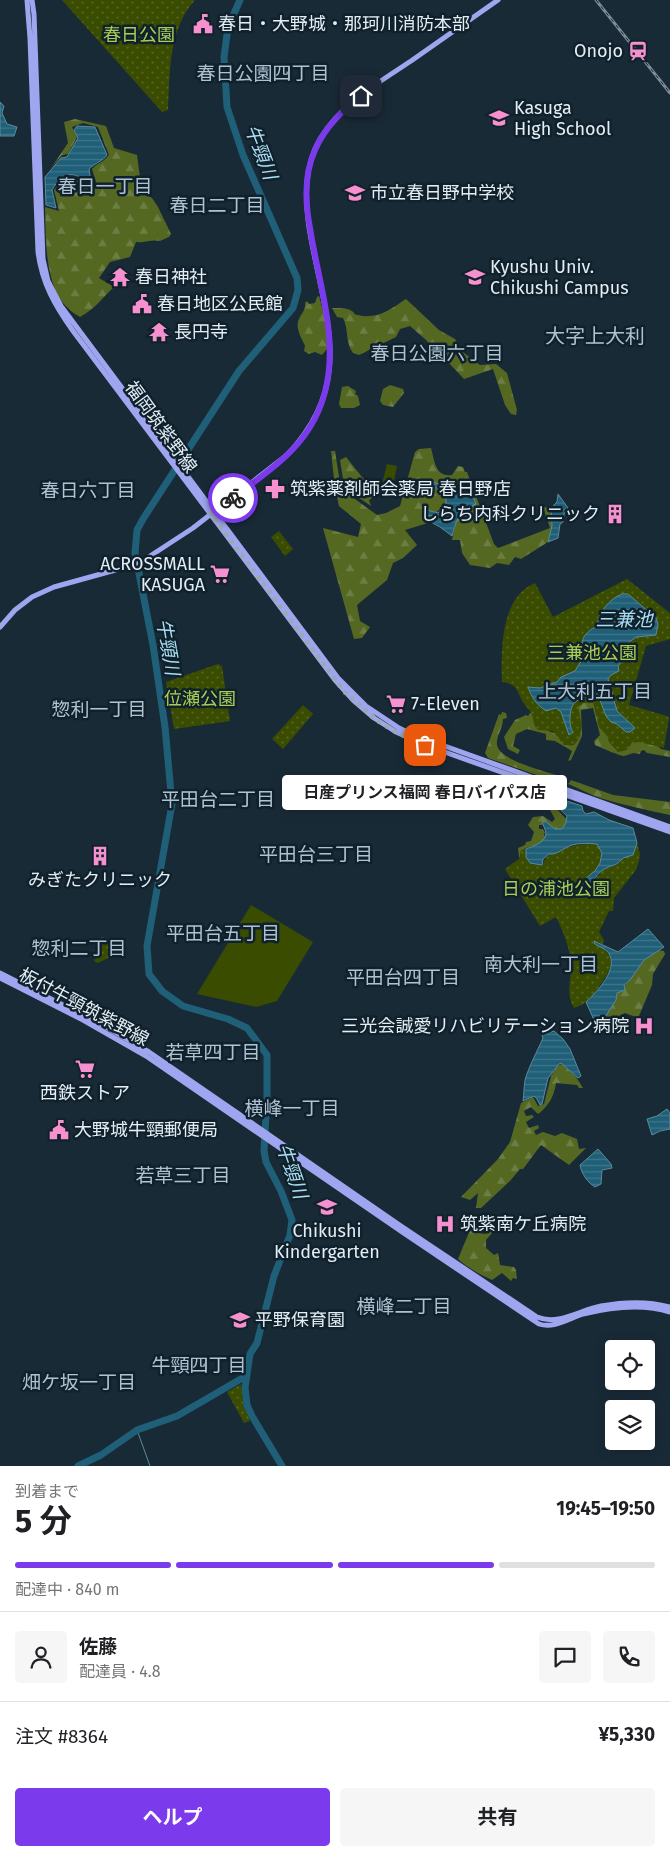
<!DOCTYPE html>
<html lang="ja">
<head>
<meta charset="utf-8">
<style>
	:root { --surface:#fff; --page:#f6f6f6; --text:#202124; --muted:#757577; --line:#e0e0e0; --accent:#7c3aed }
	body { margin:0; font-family:"Fira Sans","Noto Sans JP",sans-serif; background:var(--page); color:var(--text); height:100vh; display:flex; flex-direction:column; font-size:19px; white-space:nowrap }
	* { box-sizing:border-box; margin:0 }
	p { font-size:16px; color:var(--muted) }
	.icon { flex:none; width:28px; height:28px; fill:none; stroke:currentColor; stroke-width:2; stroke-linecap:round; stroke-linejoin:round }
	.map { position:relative; height:1466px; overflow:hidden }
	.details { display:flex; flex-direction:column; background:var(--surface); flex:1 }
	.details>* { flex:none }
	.controls { position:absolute; left:605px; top:1340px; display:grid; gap:10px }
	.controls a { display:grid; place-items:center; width:50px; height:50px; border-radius:5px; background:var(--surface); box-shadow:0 2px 12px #0003; font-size:25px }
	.pin { position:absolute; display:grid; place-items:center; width:42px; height:42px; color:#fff; margin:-21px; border-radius:10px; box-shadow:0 2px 8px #0006 }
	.courier { position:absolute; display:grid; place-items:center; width:50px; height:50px; margin:-25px; border:4px solid #7c3aed; border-radius:50%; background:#fff; color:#222; box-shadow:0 1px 6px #0007 }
	.bubble { position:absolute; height:35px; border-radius:5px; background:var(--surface); box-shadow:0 2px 12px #0003; font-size:16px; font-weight:700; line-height:35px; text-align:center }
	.overview em { font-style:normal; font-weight:700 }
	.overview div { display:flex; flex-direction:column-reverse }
	.overview { display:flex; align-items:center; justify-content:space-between; height:85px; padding:0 15px }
	h1 { font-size:32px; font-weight:700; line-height:38px }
	.bar { display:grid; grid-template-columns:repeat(4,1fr); gap:8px 5px; align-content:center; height:60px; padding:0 15px }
	.bar i { height:6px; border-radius:4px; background:var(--line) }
	.bar .active { background:var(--accent) }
	.bar p { grid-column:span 4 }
	.line { display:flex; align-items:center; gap:12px; padding:0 15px; border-top:1px solid var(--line) }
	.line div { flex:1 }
	.round { display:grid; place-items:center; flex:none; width:52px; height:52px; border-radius:5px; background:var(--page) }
	.primary-button { display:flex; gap:10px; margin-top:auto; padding:10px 15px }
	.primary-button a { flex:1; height:58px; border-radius:5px; background:var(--accent); color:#fff; font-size:20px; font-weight:700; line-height:58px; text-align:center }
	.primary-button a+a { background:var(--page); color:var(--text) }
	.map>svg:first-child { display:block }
</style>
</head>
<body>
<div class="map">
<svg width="670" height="1466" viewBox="0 0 670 1466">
	<defs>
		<pattern id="forest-firs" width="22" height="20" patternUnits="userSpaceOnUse" patternTransform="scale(1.25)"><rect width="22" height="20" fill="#546822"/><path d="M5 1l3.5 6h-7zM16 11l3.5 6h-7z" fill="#6c7e43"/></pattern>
		<pattern id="park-dots" width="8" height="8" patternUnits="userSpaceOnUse" patternTransform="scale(1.25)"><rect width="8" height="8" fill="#3a4c00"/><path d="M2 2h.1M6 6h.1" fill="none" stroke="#566626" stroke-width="1.8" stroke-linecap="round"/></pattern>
		<pattern id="water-rules" width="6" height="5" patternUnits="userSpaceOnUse" patternTransform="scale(1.25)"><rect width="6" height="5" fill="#1f5f77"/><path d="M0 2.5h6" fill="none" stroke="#3f768b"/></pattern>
	</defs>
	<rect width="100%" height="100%" fill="#192a37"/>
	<path fill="#3a4c00" d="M387,464L397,466L393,486L382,484Z
		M251,905L313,942L277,1001L256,1007L197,994Z"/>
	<path fill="url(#forest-firs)" d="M75,119L106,126L114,148L137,155L140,178L135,183V188L152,198L158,207L171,234L169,237L160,241C152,239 145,243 136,242L130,257L110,262L99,278L114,287C102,298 95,309 80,317C76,314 71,312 68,308C44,287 46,236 45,207L59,211L54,190L64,178C83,179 79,184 93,191L97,185L92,169C97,163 104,162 109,155L98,127L83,123L72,127L77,137L68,154L62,155L51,168L68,143L64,122Z
		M319,296L325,318L328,348L322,355L315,352L309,354L304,351L305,346C302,339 296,330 298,322C300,314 306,311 305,303L307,301L309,304L315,303L317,297Z
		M406,299L439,330L455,339L464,353L480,365L496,364L507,373L517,410L516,415L511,414L505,405L493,369L464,379L448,362L443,361L426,340L410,326L400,329L396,337L359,355L353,353C345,343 349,329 343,318L337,317L332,308C338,308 346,307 352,311C357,315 352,314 358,315C377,320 391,309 406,299Z
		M390,385L403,389L404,393L393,407L383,405L380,401L383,389Z
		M348,386L356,391L355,394L358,396L360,405L354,408H341L339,404L342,387Z
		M431,448C435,462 435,477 452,475L458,466L463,467L465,472H467L494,544L498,548L550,528L543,507L551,508L552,526L548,542L521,559L515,557L509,565L497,563L490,568L470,565L462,553L460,540H452L456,520L466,507L459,484L455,490L432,484L446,495V504L432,516L431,522L405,530L417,545L403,558L393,563L387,580L357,605L360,621L370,627L362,638L354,639L323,528L358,537L361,524L339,506L335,488L331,451H335L341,489L377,515L386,513L400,506L415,452L419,449Z
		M346,457L374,492L372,498L369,500L371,506L346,489L344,485L340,460Z
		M588,695L631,739L654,743L661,749L670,751V757L647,753L644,750L641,751L640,754C631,752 632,754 624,756C620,756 599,747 595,745L594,741L600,735L593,708L581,710L582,736L571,760L568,761L572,751L555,741L546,740V734L527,729L516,734L513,746L520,750L518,754L508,749L504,737L515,720L526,715L528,716L530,713H534C541,722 546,734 558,733L569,708Z
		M502,712L506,713L507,718L503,719C503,728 496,736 497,745C500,761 545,771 559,776L557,782L488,758L485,753L499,714L501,715Z
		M571,780L613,795L670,802V815C646,810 624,805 600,798C589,794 578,788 568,784Z
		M533,790L544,795L568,821L565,828L557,832L546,825H539V829H543L545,833L544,834L546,840L532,848V846L524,849L526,862H522L519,857L518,848L525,845L526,842L531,841L534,832L528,825L533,817L543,816L552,822L555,819L550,810L551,808L543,802L541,798L534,794Z
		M657,950L664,951L665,954L653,974L652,985L639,1016L636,1017L625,1013L619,1016L604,1018L616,1000L617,993L630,980L644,960Z
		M562,1064L576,1077L583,1088H579L577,1085L556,1083C554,1096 549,1106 538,1114L531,1107L524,1111L526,1116L532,1115L534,1117L526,1122L529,1128L538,1125L539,1128L534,1131L536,1135L543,1132L555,1136L562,1133L577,1139L579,1149L586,1148L569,1165L541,1145L523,1169H520L510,1181L481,1208H476L478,1193L470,1200L461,1197L498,1159L510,1142L521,1103L533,1097L538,1106L544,1104L551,1076L557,1066Z
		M470,1230L484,1234L492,1231V1233L486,1240V1248L494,1255L498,1253L500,1265L514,1267L516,1270L517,1279L513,1278L511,1281L502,1273L492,1280C479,1274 468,1268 458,1259Z"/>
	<path fill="url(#park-dots)" d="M62,0H195C168,30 170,72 168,110L162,112Z
		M279,531L293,549L285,556L271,537Z
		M627,579L670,613V639L646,646L629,705L667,716L669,718L664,748L639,742L632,743L627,750L618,752L609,742L607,736L599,727L593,702L584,703L578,707C581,722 585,735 573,746L564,745L553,731L538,730C533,725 534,721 532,715C530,710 526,707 523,702C516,690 518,684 502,682C501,652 500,597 535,583L553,617Z
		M218,664L222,666L230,721L174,729L166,682Z
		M303,705L313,714L283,749L272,739Z
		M593,843L597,844L602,853L600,863L595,871L585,879L583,894L603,870L618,864L623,858L633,855L637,843L640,854L639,861L636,870L614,898L613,911H609L599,932L604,940L602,945L599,942L598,946C620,957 610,971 600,985C596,991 594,996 588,1001C584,1004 579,1006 574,1008C565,994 572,978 571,962C569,946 563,931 556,917L540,926L505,869L519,859L521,850L526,849V857L543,865C545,848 579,845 593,843Z
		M101,937L124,942L122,951L98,963L94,961Z
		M241,1384L243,1402L250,1421L244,1423L227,1392Z"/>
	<path fill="url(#water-rules)" stroke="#5a8a9d" d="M0,102L4,106L2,113L7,124L17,127L14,136H0Z
		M77,126L95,127L107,155C103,161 95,163 89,169L90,176L94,187H91C77,170 63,170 52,190L56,208L46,205L45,177L61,158L67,157L78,138L74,130Z
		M466,478L476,504C460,509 456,520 452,536L440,527L431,522L432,516L424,514L423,509L438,513L446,504V495L431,484L433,482L455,490Z
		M558,494L568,508L564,514L563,522L560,524L558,538L548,542L552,526L551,508L557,502Z
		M622,594H628L656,618L658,624L656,635L636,637L624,646V649L629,657L627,660H623L618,666L619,671L611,675L608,679L617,711L635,728L630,732H626L617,724L611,722L606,716L598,695C582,699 571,697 570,717C570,723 570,727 573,732L569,735L561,712L556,708L546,711C536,704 532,698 528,687L540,688L557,682L561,677L575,671L585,655C578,641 584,633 597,626C598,613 609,599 622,594Z
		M543,793L582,806L583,811L586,814L594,812L609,820L633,828L637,843L633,855L623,858C616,867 612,864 603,870C595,875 591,885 587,894H583L585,879L595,871L600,863L602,853L597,844C589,843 579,843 572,845C563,848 558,855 549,854L543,859L542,865L530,863L526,857V849C533,846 545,843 546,834C546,830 543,825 542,822L545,821L555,829H562L566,823L567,816Z
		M648,929L664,947L644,960L630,980L624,985L625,990L617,993L616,1000L602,1022L594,1020L586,1002C597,992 620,968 608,952C604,948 599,947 595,944L594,941L618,952Z
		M554,1031L563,1039L570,1049L581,1076L578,1078L561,1063L559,1064L548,1078L542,1104L540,1105L537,1099L534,1096L523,1101C524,1094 524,1086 525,1080C529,1066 537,1052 543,1038L542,1035Z
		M667,1109L670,1113V1129L660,1131L652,1135L647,1119L657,1116Z
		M598,1149L611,1164L612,1168L602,1170L601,1184L595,1187C588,1183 581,1173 580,1165Z"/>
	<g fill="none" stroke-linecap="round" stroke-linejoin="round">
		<path stroke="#5a8a9d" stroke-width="1" d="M137,1430L150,1466"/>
		<path stroke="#1f5f77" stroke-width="7" d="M240,0L228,27L224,57L227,107L243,155L297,278L298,290L293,308L239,371L143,519L137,530L135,553L153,645L165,727L172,804L147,946L149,974L162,991L183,1006L228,1019L247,1028L267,1055V1096L264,1151L266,1162L281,1191L292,1220L290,1235L274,1276L257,1343L250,1354L245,1388L247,1405L252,1416L282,1466
			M78,1466L101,1455L137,1430L177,1416L246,1376"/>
		<path stroke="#9fa6ef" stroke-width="5" d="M27,0L30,38L38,252C42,283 55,306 73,331L335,680L353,700L374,718L396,732L425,745L670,832
			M32,0L34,14L43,259L48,281L61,306L338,678L366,706L399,728L414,735L670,827
			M0,627L15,610L32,597L54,587L130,566L144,560L193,528L287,455C358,381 323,314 309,227C305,198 304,166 320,139C341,104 378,83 411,61C440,41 469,20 498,0
			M0,973L110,1029L149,1052L401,1226L537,1317C558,1326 580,1310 601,1306C623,1302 648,1301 670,1307
			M0,978L83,1020L146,1056L405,1234L539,1324C554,1329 568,1319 583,1314C611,1307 642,1303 670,1312"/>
		<defs>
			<path id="rail" d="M596,0L670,93"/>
		</defs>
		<use href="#rail" stroke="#7f8d97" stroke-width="3"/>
		<use href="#rail" stroke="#10212c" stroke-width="1" stroke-dasharray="4" stroke-linecap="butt"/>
	</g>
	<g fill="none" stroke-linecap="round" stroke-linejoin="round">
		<path stroke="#9ca9b2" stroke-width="5" stroke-dasharray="0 9" d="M233,498L210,515L216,521L344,691L374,718L396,732L425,745"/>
		<path stroke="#7c3aed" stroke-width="6" d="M233,498C260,477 292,457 310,427C349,364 320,294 310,228C305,202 304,174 315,150C325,127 342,111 361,96"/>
	</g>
	<defs>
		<symbol id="civic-bare" viewBox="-9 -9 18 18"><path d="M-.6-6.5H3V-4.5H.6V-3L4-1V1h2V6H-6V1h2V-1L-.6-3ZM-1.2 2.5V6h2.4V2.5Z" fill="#f690cf" stroke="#10212c" stroke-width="2.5" paint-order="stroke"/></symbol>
		<symbol id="station-bare" viewBox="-9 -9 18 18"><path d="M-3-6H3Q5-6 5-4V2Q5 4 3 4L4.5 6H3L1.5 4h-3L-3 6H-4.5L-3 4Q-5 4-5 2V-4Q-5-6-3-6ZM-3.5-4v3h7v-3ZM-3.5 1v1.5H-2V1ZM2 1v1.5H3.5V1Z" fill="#f690cf" stroke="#10212c" stroke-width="2.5" paint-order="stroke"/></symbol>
		<symbol id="school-bare" viewBox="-9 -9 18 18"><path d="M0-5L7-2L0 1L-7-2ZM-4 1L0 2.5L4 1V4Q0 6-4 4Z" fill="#f690cf" stroke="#10212c" stroke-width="2.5" paint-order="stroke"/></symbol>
		<symbol id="temple-bare" viewBox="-9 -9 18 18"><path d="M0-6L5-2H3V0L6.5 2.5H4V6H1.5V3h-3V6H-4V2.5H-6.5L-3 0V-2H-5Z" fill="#f690cf" stroke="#10212c" stroke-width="2.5" paint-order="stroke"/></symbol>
		<symbol id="university-bare" viewBox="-9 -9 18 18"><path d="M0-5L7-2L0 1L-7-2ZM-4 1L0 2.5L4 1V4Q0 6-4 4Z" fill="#f690cf" stroke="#10212c" stroke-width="2.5" paint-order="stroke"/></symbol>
		<symbol id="pharmacy-bare" viewBox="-9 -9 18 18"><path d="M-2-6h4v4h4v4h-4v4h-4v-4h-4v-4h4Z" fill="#f690cf" stroke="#10212c" stroke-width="2.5" paint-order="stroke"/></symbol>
		<symbol id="building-bare" viewBox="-9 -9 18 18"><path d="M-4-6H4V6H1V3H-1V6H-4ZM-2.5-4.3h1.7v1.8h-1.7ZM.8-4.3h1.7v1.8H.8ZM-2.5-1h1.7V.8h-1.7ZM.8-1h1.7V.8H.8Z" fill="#f690cf" stroke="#10212c" stroke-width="2.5" paint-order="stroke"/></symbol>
		<symbol id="supermarket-bare" viewBox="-9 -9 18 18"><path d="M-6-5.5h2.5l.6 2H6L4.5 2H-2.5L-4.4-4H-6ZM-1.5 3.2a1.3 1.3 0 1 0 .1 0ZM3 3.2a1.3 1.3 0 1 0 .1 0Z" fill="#f690cf" stroke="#10212c" stroke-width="2.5" paint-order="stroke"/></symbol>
		<symbol id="hospital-bare" viewBox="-9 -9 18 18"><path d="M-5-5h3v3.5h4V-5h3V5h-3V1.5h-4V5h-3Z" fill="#f690cf" stroke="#10212c" stroke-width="2.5" paint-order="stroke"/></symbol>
	</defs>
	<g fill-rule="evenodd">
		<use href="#civic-bare" x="189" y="10" width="28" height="28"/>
		<use href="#station-bare" x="624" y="37" width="28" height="28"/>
		<use href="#school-bare" x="485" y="104" width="28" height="28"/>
		<use href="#school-bare" x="341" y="179" width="28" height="28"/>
		<use href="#temple-bare" x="106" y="263" width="28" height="28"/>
		<use href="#university-bare" x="461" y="263" width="28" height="28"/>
		<use href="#civic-bare" x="128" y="290" width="28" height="28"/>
		<use href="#temple-bare" x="145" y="318" width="28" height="28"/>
		<use href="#pharmacy-bare" x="261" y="475" width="28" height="28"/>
		<use href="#building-bare" x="601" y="500" width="28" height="28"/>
		<use href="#supermarket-bare" x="206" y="560" width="28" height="28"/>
		<use href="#supermarket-bare" x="382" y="690" width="28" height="28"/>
		<use href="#building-bare" x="86" y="842" width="28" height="28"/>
		<use href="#hospital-bare" x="630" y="1012" width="28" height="28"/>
		<use href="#supermarket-bare" x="71" y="1055" width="28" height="28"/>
		<use href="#civic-bare" x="45" y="1116" width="28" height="28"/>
		<use href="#school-bare" x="313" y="1193" width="28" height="28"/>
		<use href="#hospital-bare" x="431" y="1210" width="28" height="28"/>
		<use href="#school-bare" x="226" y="1306" width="28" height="28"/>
	</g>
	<g text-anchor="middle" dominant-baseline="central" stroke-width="5" stroke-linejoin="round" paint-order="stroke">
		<g font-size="18" fill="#e2edf5" stroke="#10212c" text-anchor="start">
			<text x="218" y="24">春日・大野城・那珂川消防本部</text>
			<text x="623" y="51" text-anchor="end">Onojo</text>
			<text x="514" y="108">Kasuga<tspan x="514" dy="21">High School</tspan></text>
			<text x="370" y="193">市立春日野中学校</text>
			<text x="490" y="267">Kyushu Univ.<tspan x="490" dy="21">Chikushi Campus</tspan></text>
			<text x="135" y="277">春日神社</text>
			<text x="157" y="304">春日地区公民館</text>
			<text x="174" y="332">長円寺</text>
			<text x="290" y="489">筑紫薬剤師会薬局 春日野店</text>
			<text x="600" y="514" text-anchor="end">しらち内科クリニック</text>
			<text x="205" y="564" text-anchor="end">ACROSSMALL<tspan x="205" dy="21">KASUGA</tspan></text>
			<text x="411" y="704">7-Eleven</text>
			<text x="100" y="880" text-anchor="middle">みぎたクリニック</text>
			<text x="629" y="1026" text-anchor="end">三光会誠愛リハビリテーション病院</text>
			<text x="85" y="1093" text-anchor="middle">西鉄ストア</text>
			<text x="74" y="1130">大野城牛頸郵便局</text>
			<text x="460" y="1224">筑紫南ケ丘病院</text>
			<text x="327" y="1231" text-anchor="middle">Chikushi<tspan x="327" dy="21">Kindergarten</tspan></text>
			<text x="255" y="1320">平野保育園</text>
		</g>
		<g font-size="18" fill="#aace55" stroke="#10212c">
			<text x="139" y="35">春日公園</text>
			<text x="592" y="653">三兼池公園</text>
			<text x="200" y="699">位瀬公園</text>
			<text x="556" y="889">日の浦池公園</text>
		</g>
		<g font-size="18" fill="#e2edf5" stroke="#10212c">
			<text transform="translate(161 427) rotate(54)">福岡筑紫野線</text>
			<text transform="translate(84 1007) rotate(28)">板付牛頸筑紫野線</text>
		</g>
		<g font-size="19" fill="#adc2d2" stroke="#10212c">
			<text x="263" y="73">春日公園四丁目</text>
			<text x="105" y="186">春日一丁目</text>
			<text x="217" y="205">春日二丁目</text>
			<text x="437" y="353">春日公園六丁目</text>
			<text x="88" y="490">春日六丁目</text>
			<text x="595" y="691">上大利五丁目</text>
			<text x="99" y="709">惣利一丁目</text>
			<text x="218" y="799">平田台二丁目</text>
			<text x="316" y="854">平田台三丁目</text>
			<text x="223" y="933">平田台五丁目</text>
			<text x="79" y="948">惣利二丁目</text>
			<text x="541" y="964">南大利一丁目</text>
			<text x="403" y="977">平田台四丁目</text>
			<text x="213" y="1052">若草四丁目</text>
			<text x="292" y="1108">横峰一丁目</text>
			<text x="183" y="1175">若草三丁目</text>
			<text x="404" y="1306">横峰二丁目</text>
			<text x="199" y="1365">牛頸四丁目</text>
			<text x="79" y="1382">畑ケ坂一丁目</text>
		</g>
		<g font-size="19" font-style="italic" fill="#a9ddf3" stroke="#10212c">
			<text transform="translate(261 152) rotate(69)">牛頸川</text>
			<text x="624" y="619">三兼池</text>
			<text transform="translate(168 647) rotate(80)">牛頸川</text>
			<text transform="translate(292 1171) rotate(71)">牛頸川</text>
		</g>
		<g font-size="20" fill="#adc2d2" stroke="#10212c">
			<text x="595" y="336">大字上大利</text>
		</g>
	</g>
</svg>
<div class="controls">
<a><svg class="icon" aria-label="locate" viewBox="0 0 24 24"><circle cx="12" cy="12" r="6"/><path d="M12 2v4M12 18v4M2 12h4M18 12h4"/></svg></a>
<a><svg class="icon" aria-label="layers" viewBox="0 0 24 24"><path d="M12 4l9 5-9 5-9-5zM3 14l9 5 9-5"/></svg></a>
</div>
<div class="pin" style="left:425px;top:745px;background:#ea580c"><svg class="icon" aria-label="bag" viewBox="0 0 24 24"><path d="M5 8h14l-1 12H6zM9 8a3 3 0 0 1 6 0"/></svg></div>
<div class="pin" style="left:361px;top:96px;background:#1f2937"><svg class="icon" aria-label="home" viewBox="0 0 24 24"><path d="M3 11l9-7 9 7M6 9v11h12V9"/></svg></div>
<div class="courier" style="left:233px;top:498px"><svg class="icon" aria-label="bike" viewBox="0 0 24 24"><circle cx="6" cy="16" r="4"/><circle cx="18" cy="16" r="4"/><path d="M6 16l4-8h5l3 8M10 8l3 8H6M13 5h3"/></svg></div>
<div class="bubble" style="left:282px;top:775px;width:285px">日産プリンス福岡 春日バイパス店</div>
</div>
<section class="details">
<div class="overview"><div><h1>5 分</h1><p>到着まで</p></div><em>19:45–19:50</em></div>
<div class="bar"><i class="active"></i><i class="active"></i><i class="active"></i><i></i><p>配達中 · 840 m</p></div>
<div class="line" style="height:90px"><a class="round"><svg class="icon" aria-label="person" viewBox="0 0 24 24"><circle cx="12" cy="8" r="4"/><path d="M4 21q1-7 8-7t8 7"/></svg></a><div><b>佐藤</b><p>配達員 · 4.8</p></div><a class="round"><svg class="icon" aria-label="chat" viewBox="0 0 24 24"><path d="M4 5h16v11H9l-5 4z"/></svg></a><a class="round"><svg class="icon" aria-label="phone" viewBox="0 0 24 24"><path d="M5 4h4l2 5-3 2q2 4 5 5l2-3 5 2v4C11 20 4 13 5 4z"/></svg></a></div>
<div class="line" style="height:65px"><div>注文 #8364</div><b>¥5,330</b></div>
<div class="primary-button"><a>ヘルプ</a><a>共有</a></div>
</section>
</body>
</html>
